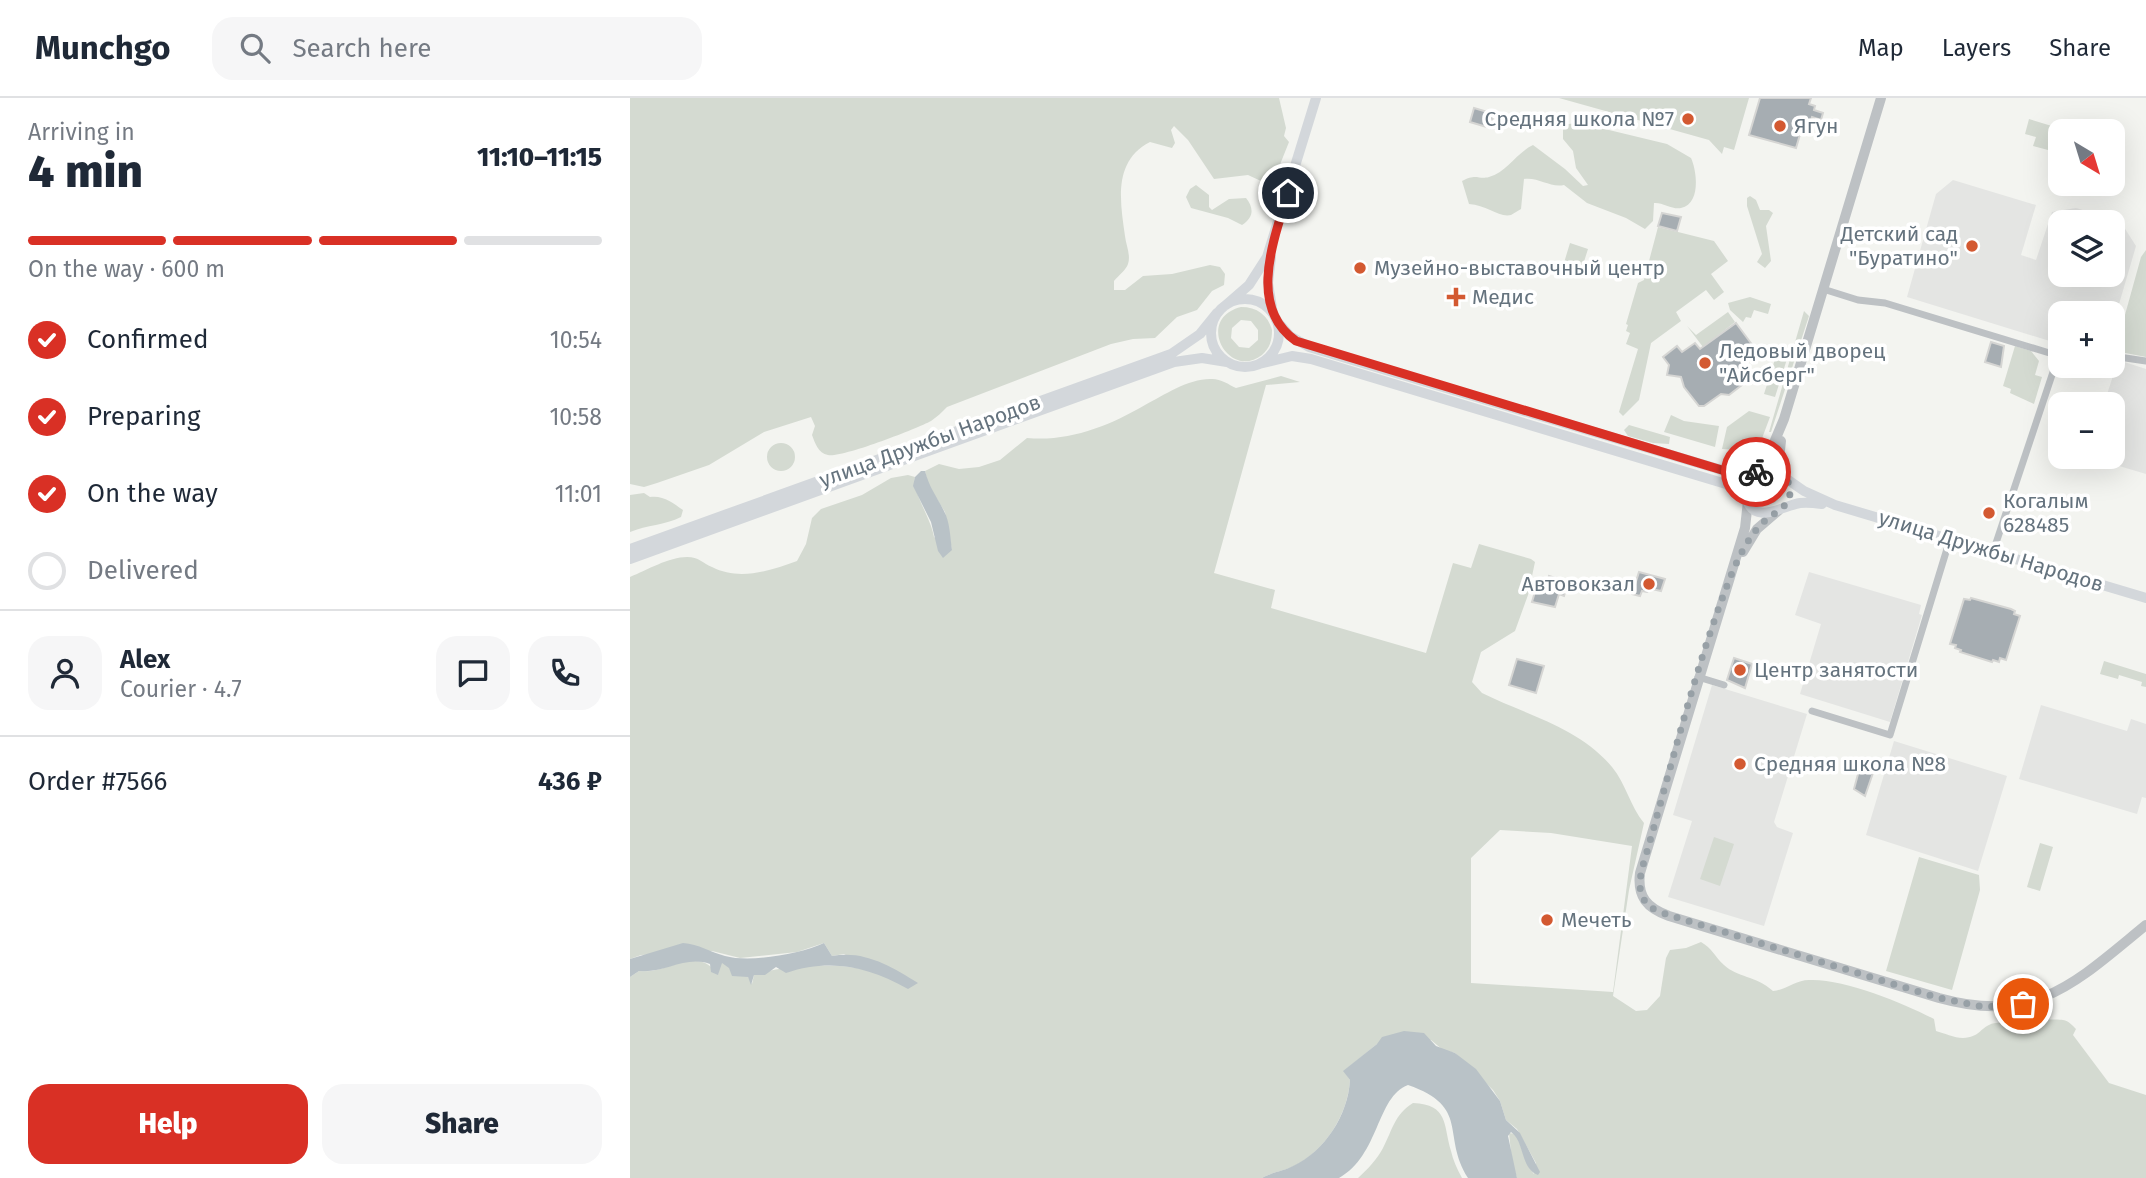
<!DOCTYPE html>
<html lang="en">
<head>
<meta charset="utf-8">
<style>
	:root { --surface:#fff; --page:#f6f6f7; --text:#1f2937; --muted:#747a83; --line:#e0e1e3; --accent:#d93025 }
	body { margin:0; font-family:"Fira Sans",sans-serif; background:var(--page); color:var(--text); height:100vh; display:flex; flex-direction:column; font-size:26px; white-space:nowrap }
	* { box-sizing:border-box; margin:0 }
	p { font-size:23px; color:var(--muted) }
	.icon { flex:none; width:38px; height:38px; fill:none; stroke:currentColor; stroke-width:2; stroke-linecap:round; stroke-linejoin:round }
	.map { position:relative; flex:1; overflow:hidden }
	.sheet { display:flex; flex-direction:column; background:var(--surface); width:630px }
	.sheet>* { flex:none }
	.needle { width:46px; rotate:142deg }
	.tools { position:absolute; left:1418px; top:21px; display:grid; gap:14px }
	.tools a { display:grid; place-items:center; width:77px; height:77px; border-radius:14px; background:var(--surface); box-shadow:0 7px 28px #0002; font-size:35px }
	.pin { position:absolute; display:grid; place-items:center; width:60px; height:60px; color:#fff; margin:-30px; border:4px solid #fff; border-radius:50%; box-shadow:0 2px 7px #0007 }
	.courier { position:absolute; display:grid; place-items:center; width:70px; height:70px; margin:-35px; border:5px solid #d93025; border-radius:50%; background:#fff; color:#222; box-shadow:0 2px 9px #0007 }
	.overview em { font-style:normal; font-weight:800 }
	.overview div { display:flex; flex-direction:column-reverse }
	.overview { display:flex; align-items:center; justify-content:space-between; height:119px; padding:0 28px }
	h1 { font-size:46px; font-weight:800; line-height:52px }
	.bar { display:grid; grid-template-columns:repeat(4,1fr); gap:10px 7px; align-content:center; height:84px; padding:0 28px }
	.bar i { height:9px; border-radius:5px; background:var(--line) }
	.bar .on { background:var(--accent) }
	.bar p { grid-column:span 4 }
	.line { display:flex; align-items:center; gap:18px; padding:0 28px; border-top:2px solid var(--line) }
	.line div { flex:1 }
	.round { display:grid; place-items:center; flex:none; width:74px; height:74px; border-radius:21px; background:var(--page) }
	ol { padding:0 28px; list-style:none }
	li { display:flex; align-items:center; gap:21px; height:77px }
	li p { margin-inline-start:auto }
	li .icon { padding:7px; border-radius:50%; background:var(--accent); color:#fff; stroke-width:4 }
	li:last-child { color:var(--muted) }
	li i { width:38px; height:38px; border:4px solid var(--line); border-radius:50% }
	.primary-button { display:flex; gap:14px; margin-top:auto; padding:14px 28px }
	.primary-button a { flex:1; height:80px; border-radius:21px; background:var(--accent); color:#fff; font-size:28px; font-weight:800; line-height:80px; text-align:center }
	.primary-button a+a { background:var(--page); color:var(--text) }
	header { display:flex; align-items:center; gap:42px; box-sizing:border-box; height:98px; padding:0 35px; background:var(--surface); border-bottom:2px solid var(--line) }
	header strong { font-size:33px }
	nav { display:flex; gap:38px; margin-inline-start:auto; font-size:24px }
	.search { width:490px; height:63px; background:var(--page); display:flex; align-items:center; gap:18px; box-sizing:border-box; padding:0 24px; border-radius:21px; color:var(--muted); font-size:26px }
	main { display:flex; flex:1; min-height:0 }
	.map>svg:first-child { display:block }
</style>
</head>
<body>
<header>
<strong>Munchgo</strong>
<div class="search"><svg class="icon" aria-label="search" viewBox="0 0 24 24"><circle cx="10" cy="10" r="6"/><path d="M15 15l6 6"/></svg>Search here</div>
<nav><a>Map</a><a>Layers</a><a>Share</a></nav>
</header>
<main>
<section class="sheet">
<div class="overview"><div><h1>4 min</h1><p>Arriving in</p></div><em>11:10–11:15</em></div>
<div class="bar"><i class="on"></i><i class="on"></i><i class="on"></i><i></i><p>On the way · 600 m</p></div>
<ol>
<li><svg class="icon" aria-label="check" viewBox="0 0 24 24"><path d="M5 12l5 5 9-10"/></svg>Confirmed<p>10:54</p></li>
<li><svg class="icon" aria-label="check" viewBox="0 0 24 24"><path d="M5 12l5 5 9-10"/></svg>Preparing<p>10:58</p></li>
<li><svg class="icon" aria-label="check" viewBox="0 0 24 24"><path d="M5 12l5 5 9-10"/></svg>On the way<p>11:01</p></li>
<li><i></i>Delivered</li>
</ol>
<div class="line" style="height:126px"><a class="round"><svg class="icon" aria-label="person" viewBox="0 0 24 24"><circle cx="12" cy="8" r="4"/><path d="M4 21q1-7 8-7t8 7"/></svg></a><div><b>Alex</b><p>Courier · 4.7</p></div><a class="round"><svg class="icon" aria-label="chat" viewBox="0 0 24 24"><path d="M4 5h16v11H9l-5 4z"/></svg></a><a class="round"><svg class="icon" aria-label="phone" viewBox="0 0 24 24"><path d="M5 4h4l2 5-3 2q2 4 5 5l2-3 5 2v4C11 20 4 13 5 4z"/></svg></a></div>
<div class="line" style="height:91px"><div>Order #7566</div><b>436 ₽</b></div>
<div class="primary-button"><a>Help</a><a>Share</a></div>
</section>
<div class="map">
<svg width="1516" height="1080" viewBox="0 0 1516 1080">
	<rect width="100%" height="100%" fill="#f3f4f0"/>
	<path fill="#e4e5e3" fill-rule="evenodd" d="M1323,82L1406,107L1391,157L1406,162L1422,114L1446,110L1490,123L1506,148L1482,230V215H1430V238L1425,237L1423,244L1277,199L1306,96ZM1430,124H1482V177H1430Z
		M1488,262L1516,271V376L1459,359H1482V306H1474Z
		M1179,474L1291,507L1289,516L1292,517L1260,624L1170,596L1191,526L1165,517Z
		M1082,587L1177,616L1144,724L1147,729L1163,735L1134,828L1038,799L1062,723L1043,717Z
		M1411,607L1497,633L1501,621L1516,626V700L1512,699L1507,716L1389,681Z
		M1264,643L1377,678L1348,773L1236,737Z"/>
	<path fill="#d4dad1" fill-rule="evenodd" d="M0,0H649L656,30L654,38L659,44L647,74L640,82L631,83L618,77L584,81L558,42L544,28L541,32L545,45L542,50L520,44C483,63 490,103 495,138C496,147 501,157 498,166C496,172 489,177 484,183V192H495L513,178L542,176L580,167L590,169L595,176L594,187L582,193L567,212L547,219L525,240L503,241L481,246L317,309C312,314 307,319 301,323C286,331 212,360 198,357C188,355 185,345 182,337L185,328L181,319L134,334L79,367L27,385L14,389L0,386Z
		M929,0H1119L1104,52L1094,49L1092,56L1079,42Z
		M1399,21L1425,29L1430,39L1428,48L1418,52L1403,48L1406,39L1395,36Z
		M950,25L1037,46L1061,60C1067,73 1071,106 1051,110C1043,112 1032,104 1024,105L1023,123L1015,131L996,120L957,105L934,87C920,90 909,79 894,81L891,111L881,117C869,120 857,107 839,106L832,83C847,75 848,82 859,79C877,74 886,55 903,47L935,71L953,88L958,87L946,70L943,53L933,41V31L938,26Z
		M566,87L579,97V109L582,112L599,101L616,100C624,110 624,119 612,127L598,120L561,110L556,99L560,91Z
		M1120,98L1126,102L1130,112H1139L1143,115L1136,128L1141,163L1135,170L1127,164L1132,156L1117,108V100Z
		M1028,129L1084,143L1098,163L1081,176L1094,194L1084,202L1076,192L1046,214L1051,223L1021,245L1009,302L993,318L989,314L1008,251L996,246L1000,235L996,233L998,227L996,226L1008,185L1014,182Z
		M940,145L958,151L951,173L933,168Z
		M1516,152V259L1485,253L1511,159Z
		M1120,199L1141,206L1138,216L1124,212L1121,220L1116,219L1113,224L1100,212L1098,205Z
		M611,209C627,209 638,217 642,232C642,242 640,250 632,257C599,283 564,221 611,209ZM611,222L621,223L628,232V242L619,250L609,249L601,240L602,230Z
		M1174,213L1179,218L1141,334H1139Z
		M1098,214L1105,224L1073,249L1057,228L1066,237Z
		M1385,248L1401,253L1409,263L1405,277L1412,279L1404,306L1380,295L1381,291L1373,288Z
		M1146,258L1157,261L1145,299L1134,296Z
		M651,278L670,284L636,287L584,475L645,492L641,510L796,555L823,465L841,470L849,446L901,461L905,464L898,497L885,533L851,554L842,584L852,595C896,617 949,629 982,669C996,686 1000,708 1014,725L999,792L983,898L1006,913L1017,912L1030,898L1036,860L1040,852L1056,850L1071,844C1082,850 1085,859 1094,867C1108,880 1125,877 1143,893C1156,892 1166,882 1179,882C1212,880 1274,905 1304,921L1306,933C1314,935 1324,940 1333,940C1350,939 1349,931 1361,926C1365,924 1427,920 1433,922C1439,923 1442,927 1446,931L1443,937L1479,985L1516,997V1080H887L882,1064L879,1035L885,1036C893,1048 893,1064 904,1076L906,1065L887,1031L876,1022L870,1003L863,992L825,955L813,952L801,942L747,946L714,973L720,982C718,1016 695,1053 664,1068C654,1073 645,1073 632,1080H0V879L9,873C38,877 65,846 88,876L91,864L118,879L122,886L124,877C158,866 219,863 253,877L214,856L202,858L194,845L167,854L110,860L82,853L11,857L0,861V479C17,472 39,459 57,459C69,459 72,465 82,469C109,483 140,473 167,463L176,446L182,420L191,411L232,397L261,380L278,377L285,379C282,394 301,420 304,439L322,452L315,414L298,387L295,373L309,366L329,371L349,369L370,362L397,340C439,344 479,328 515,307C534,297 558,281 580,281C590,280 598,286 606,290ZM870,732L921,735L1002,748L983,894L841,885V760Z
		M1119,313L1140,319L1131,343L1111,352L1092,351L1097,329Z
		M1041,317L1054,323L1089,328L1085,349L1034,334Z
		M999,327L1040,339L1039,346L1023,345L998,338L994,332Z
		M137 359a14 14 0 1 1 28 0a14 14 0 1 1-28 0Z
		M1125 393a13 13 0 1 1 26 0a13 13 0 1 1-26 0Z
		M14,395L20,399C33,397 43,405 53,412L51,419C35,427 17,427 0,434V397Z
		M1474,563L1516,576V589L1511,588L1512,584L1489,577L1488,581L1470,576Z
		M1084,739L1104,746L1090,788L1070,781Z
		M1410,745L1423,749L1410,793L1397,789Z
		M1289,759L1349,777L1350,792L1322,892L1256,873Z
		M783,1005C819,1007 813,1026 821,1053C823,1062 827,1071 832,1080H728C737,1072 748,1060 753,1050C763,1031 764,1017 783,1005Z"/>
	<path fill="#b9c2c7" d="M291,373H295C299,389 307,399 314,413C320,424 320,439 322,452L313,460L308,453L301,424L283,388L285,379Z
		M53,845C69,846 80,854 95,858C120,865 170,856 194,845L202,858C234,852 261,868 288,885L278,891C238,869 201,860 156,875L146,869L135,877H124L121,887L118,879L102,878L99,870L92,865L88,877L81,874L80,866C55,857 34,876 9,873L0,879V861Z
		M774,933L794,935L806,948L825,955L846,971L870,1003L876,1022L890,1035L910,1074L908,1077C890,1070 895,1044 881,1034L878,1038L887,1080H838C811,1037 841,1009 778,987C746,999 750,1057 709,1080H632C645,1073 654,1073 663,1068C695,1053 718,1017 720,982L713,973L747,946L752,939Z"/>
	<path fill="#a6adb2" stroke="#d5d5d3" stroke-width="2" d="M1130,0H1181L1179,6L1185,8L1184,12L1193,15L1191,22L1182,19L1177,35L1171,33L1166,50L1119,37Z
		M844,10L864,16L860,30L840,24Z
		M1032,115L1051,119L1047,133L1028,128Z
		M1106,225L1126,252L1111,263L1121,280L1099,297L1091,296L1074,308H1069L1054,289L1051,279L1037,277L1039,267L1033,259L1047,248L1052,254L1065,245L1070,251Z
		M1361,244L1374,248L1371,269L1355,264Z
		M1009,474L1035,481L1031,493L1022,491L1017,494L1012,493L1010,498L1002,496Z
		M919,478L938,484L934,498L929,496L925,509L902,504L907,487L916,490Z
		M1341,500L1381,511L1385,513L1384,516L1390,518L1376,562L1370,560L1369,564L1363,562L1362,564L1330,554L1331,552L1325,550L1326,547L1320,546L1334,501L1340,502Z
		M1104,560L1122,566L1115,590L1097,582Z
		M887,561L914,568L906,595L879,587Z
		M1235,663L1245,666V669L1235,698L1224,691L1231,665Z"/>
	<g fill="none" stroke-linecap="round" stroke-linejoin="round">
		<path stroke="#bdc1c4" stroke-width="7" d="M1193,191L1228,202L1255,205L1426,257
			M1482,258L1516,263
			M1363,454L1430,253
			M1068,579L1094,587
			M1182,613L1260,637L1320,441"/>
		<path stroke="#bdc1c4" stroke-width="10" d="M1151,343L1149,361L1154,378
			M1127,373L1138,359L1154,321L1251,0
			M1118,403L1115,430L1010,775C1007,799 1017,810 1039,818L1309,900C1406,927 1446,884 1516,827
			M1113,454L1127,431L1148,413"/>
		<path stroke="#d3d7db" stroke-width="10" d="M641,159L638,185L643,216
			M581 235a34 34 0 1 1 68 0a34 34 0 1 1-68 0Z
			M596,207L619,187L637,159L686,0
			M646,222L660,238L679,249L1105,376L1117,377L1132,371L1144,372L1174,393L1205,407L1516,500
			M629,266L662,258L681,261L1096,386L1116,400
			M1125,375C1118,381 1113,389 1116,400C1125,428 1152,408 1170,405C1177,404 1185,405 1192,406
			M0,451L541,256L570,236L587,215
			M0,461L544,264L572,260L597,264"/>
	</g>
	<g fill="none" stroke-linecap="round" stroke-linejoin="round">
		<path stroke="#97a0a6" stroke-width="7" stroke-dasharray="0 12.6" d="M1126,374C1141,367 1160,374 1160,394C1160,408 1147,413 1137,421C1121,434 1110,456 1102,475C1066,565 1043,663 1016,757C1009,780 1003,802 1029,814L1309,900L1354,909L1393,906"/>
		<path stroke="#d93025" stroke-width="9" d="M658,95C644,141 617,209 666,243L1105,376L1126,374"/>
	</g>
	<g fill="#d35931" stroke="#fff" stroke-width="2.5">
		<circle cx="1058" cy="21" r="7"/>
		<circle cx="1150" cy="28" r="7"/>
		<circle cx="1342" cy="148" r="7"/>
		<circle cx="730" cy="170" r="7"/>
		<path d="M822.5 188.5h7v7h7v7h-7v7h-7v-7h-7v-7h7z"/>
		<circle cx="1075" cy="265" r="7"/>
		<circle cx="1359" cy="415" r="7"/>
		<circle cx="1019" cy="486" r="7"/>
		<circle cx="1110" cy="572" r="7"/>
		<circle cx="1110" cy="666" r="7"/>
		<circle cx="917" cy="822" r="7"/>
	</g>
	<g text-anchor="middle" dominant-baseline="central" stroke-width="7" stroke-linejoin="round" paint-order="stroke">
		<g font-size="21" fill="#65737e" stroke="#fff" text-anchor="start">
			<text x="1044" y="21" text-anchor="end">Средняя школа №7</text>
			<text x="1164" y="28">Ягун</text>
			<text x="1328" y="136" text-anchor="end">Детский сад<tspan x="1328" dy="24">"Буратино"</tspan></text>
			<text x="744" y="170">Музейно-выставочный центр</text>
			<text x="842" y="199">Медис</text>
			<text x="1089" y="253">Ледовый дворец<tspan x="1089" dy="24">"Айсберг"</tspan></text>
			<text x="1373" y="403">Когалым<tspan x="1373" dy="24">628485</tspan></text>
			<text x="1005" y="486" text-anchor="end">Автовокзал</text>
			<text x="1124" y="572">Центр занятости</text>
			<text x="1124" y="666">Средняя школа №8</text>
			<text x="931" y="822">Мечеть</text>
		</g>
		<g font-size="21" fill="#65737e" stroke="#fff">
			<text transform="translate(300 343) rotate(-20)">улица Дружбы Народов</text>
			<text transform="translate(1361 453) rotate(17)">улица Дружбы Народов</text>
		</g>
	</g>
</svg>
<div class="tools">
<a><svg class="needle" viewBox="-14 -14 28 28"><path d="M0-13l5 13h-10z" fill="#e53935"/><path d="M0 13l5-13h-10z" fill="#747a83"/></svg></a>
<a><svg class="icon" aria-label="layers" viewBox="0 0 24 24"><path d="M12 4l9 5-9 5-9-5zM3 14l9 5 9-5"/></svg></a>
<a>+</a>
<a>−</a>
</div>
<div class="pin" style="left:1393px;top:906px;background:#ea580c"><svg class="icon" aria-label="bag" viewBox="0 0 24 24"><path d="M5 8h14l-1 12H6zM9 8a3 3 0 0 1 6 0"/></svg></div>
<div class="pin" style="left:658px;top:95px;background:#1f2937"><svg class="icon" aria-label="home" viewBox="0 0 24 24"><path d="M3 11l9-7 9 7M6 9v11h12V9"/></svg></div>
<div class="courier" style="left:1126px;top:374px"><svg class="icon" aria-label="bike" viewBox="0 0 24 24"><circle cx="6" cy="16" r="4"/><circle cx="18" cy="16" r="4"/><path d="M6 16l4-8h5l3 8M10 8l3 8H6M13 5h3"/></svg></div>
</div>
</main>
</body>
</html>
